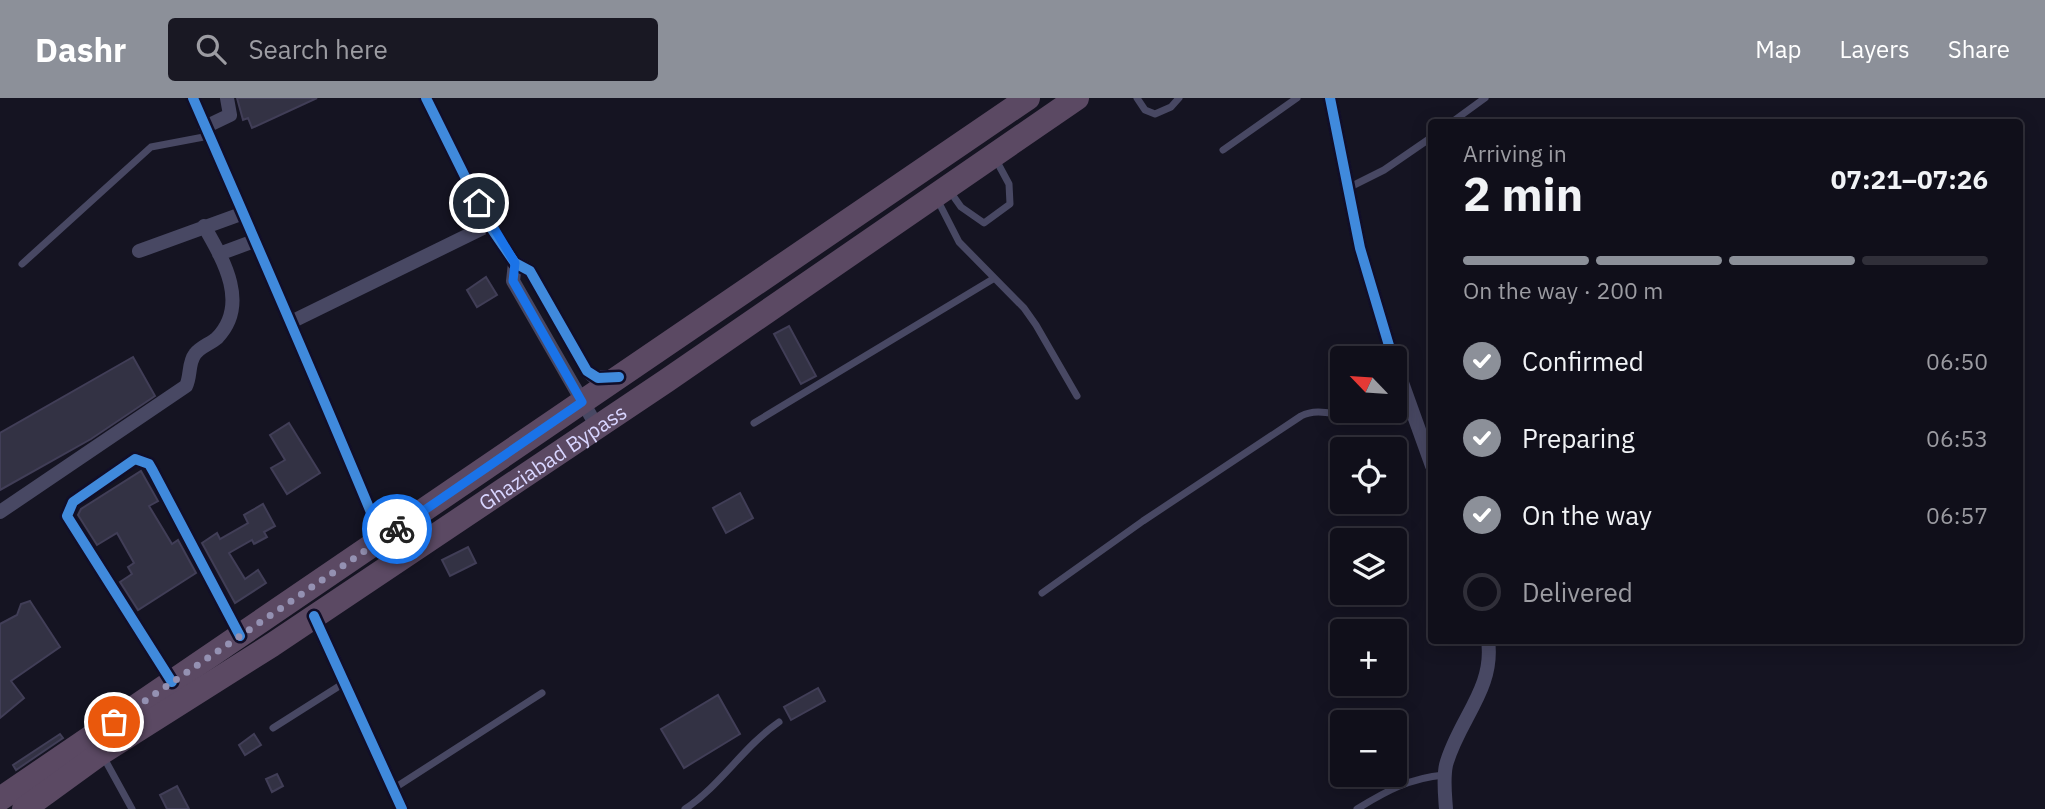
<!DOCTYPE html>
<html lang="en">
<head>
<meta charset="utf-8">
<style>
	:root { --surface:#100f1a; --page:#191823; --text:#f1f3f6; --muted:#9c9ca2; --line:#302f39; --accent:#8c9099 }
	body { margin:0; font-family:"IBM Plex Sans",sans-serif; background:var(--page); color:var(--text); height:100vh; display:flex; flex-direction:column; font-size:26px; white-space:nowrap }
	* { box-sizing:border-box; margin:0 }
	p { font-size:23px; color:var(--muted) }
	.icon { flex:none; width:38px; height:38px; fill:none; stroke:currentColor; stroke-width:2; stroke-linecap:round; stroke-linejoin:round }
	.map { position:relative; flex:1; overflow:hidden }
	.drawer { position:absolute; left:1428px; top:21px; width:595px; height:525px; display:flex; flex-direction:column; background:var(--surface); border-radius:7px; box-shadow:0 4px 18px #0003,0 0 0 2px var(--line) }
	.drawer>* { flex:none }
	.needle { width:46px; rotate:295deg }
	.fabs { position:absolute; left:1330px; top:248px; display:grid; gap:14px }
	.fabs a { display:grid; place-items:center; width:77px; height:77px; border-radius:7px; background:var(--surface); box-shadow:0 4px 18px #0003,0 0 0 2px var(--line); font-size:35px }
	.pin { position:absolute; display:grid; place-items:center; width:60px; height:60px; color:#fff; margin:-30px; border:4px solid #fff; border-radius:50%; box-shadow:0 2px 7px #0007 }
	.courier { position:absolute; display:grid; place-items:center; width:70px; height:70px; margin:-35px; border:5px solid #1a73e8; border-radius:50%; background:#fff; color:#222; box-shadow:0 2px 9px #0007 }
	.headline em { font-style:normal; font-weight:700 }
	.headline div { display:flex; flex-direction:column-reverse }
	.headline { display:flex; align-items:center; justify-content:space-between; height:119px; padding:0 35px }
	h1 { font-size:46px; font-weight:700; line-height:52px }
	.bar { display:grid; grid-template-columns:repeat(4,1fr); gap:10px 7px; align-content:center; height:84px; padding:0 35px }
	.bar i { height:9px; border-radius:5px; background:var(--line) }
	.bar .active { background:var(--accent) }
	.bar p { grid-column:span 4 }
	ol { padding:0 35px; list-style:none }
	li { display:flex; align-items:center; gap:21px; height:77px }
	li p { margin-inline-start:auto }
	li .icon { padding:7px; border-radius:50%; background:var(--accent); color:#fff; stroke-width:4 }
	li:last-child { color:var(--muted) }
	li i { width:38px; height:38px; border:4px solid var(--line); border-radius:50% }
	header { display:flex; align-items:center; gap:42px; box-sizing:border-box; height:98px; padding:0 35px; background:var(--accent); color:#fff }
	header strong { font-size:33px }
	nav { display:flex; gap:38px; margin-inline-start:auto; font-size:24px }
	.search { width:490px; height:63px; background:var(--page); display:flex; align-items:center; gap:18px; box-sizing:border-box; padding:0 24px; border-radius:7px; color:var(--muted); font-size:26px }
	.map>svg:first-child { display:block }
</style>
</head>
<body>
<header>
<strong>Dashr</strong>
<div class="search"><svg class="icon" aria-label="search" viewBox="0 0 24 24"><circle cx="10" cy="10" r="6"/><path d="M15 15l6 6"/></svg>Search here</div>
<nav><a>Map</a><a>Layers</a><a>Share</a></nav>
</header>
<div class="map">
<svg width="2045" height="711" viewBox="0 0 2045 711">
	<rect width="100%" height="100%" fill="#151422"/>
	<path fill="#333244" stroke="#413e57" stroke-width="2" d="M237,0H317L252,30L248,20L243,22Z
		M486,179L497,197L477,209L467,192Z
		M789,228L816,278L801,286L774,236Z
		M133,259L155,298L91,341L0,392V335Z
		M289,325L320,375L287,396L271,370L285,362L270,337Z
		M141,373L158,403L149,408L172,446L178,442L196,475L138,512L120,484L132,476L128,469L134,465L117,435L97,447L78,417L81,411Z
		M740,395L753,420L726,435L713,410Z
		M263,406L275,428L264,434L267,439L254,446L252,442L229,455L245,481L258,472L266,485L235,505L202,445L217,435L220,441L248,425L244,417Z
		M468,449L476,465L450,478L442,462Z
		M30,503L60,549L11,583L24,600L0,620V526L17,517L21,506Z
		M818,590L825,603L791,622L784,609Z
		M718,597L740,636L684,670L661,631Z
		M60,636L63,640L16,672L13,667Z
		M254,636L261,647L245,657L239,647Z
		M277,676L283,688L272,694L266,681Z
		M177,688L189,711H167L160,697Z"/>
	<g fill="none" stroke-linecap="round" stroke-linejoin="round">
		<path stroke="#484863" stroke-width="7" d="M1137,0L1145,12L1155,16L1171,9L1179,0
			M1452,24L1485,0
			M1223,52L1297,0
			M1348,90L1384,72L1432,39
			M949,92L961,109L984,125L1010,106L1009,86L995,60
			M937,101L959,144L1024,210L1036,227L1077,298
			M22,166L151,49L209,38
			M754,325L993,181
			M1042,495L1143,423L1301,318C1324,306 1348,326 1370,313
			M273,630L344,585
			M104,660L132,711
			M393,691L542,595
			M685,711C721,687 743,649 779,624
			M1357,711C1386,693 1410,680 1444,677"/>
		<path stroke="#484863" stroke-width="14" d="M193,0C257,147 321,293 382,441
			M426,0L489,127L515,165L530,173L587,273L594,279H613
			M1330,0L1360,150L1393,261
			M205,29L230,17L227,0
			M139,153L241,116
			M219,156L254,143
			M515,165L513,183L596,327
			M291,224L489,127
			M1395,265L1432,368
			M0,414L186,288C191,278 188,265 195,256C200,249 210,246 217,240C250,206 223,161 204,128
			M314,518L402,711
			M172,584L67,418L73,404L135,361L149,366L153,373L240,538
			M1446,711C1445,697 1443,681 1446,667C1458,622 1495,591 1488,542"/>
		<g stroke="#5b4963" stroke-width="24">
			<path d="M0,701L1028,0"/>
			<path id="s1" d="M24,711L101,655L272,547L666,283L1077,0"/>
		</g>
		<defs>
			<path id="cycleway" d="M193,0C257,147 321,293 382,441
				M426,0L489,127L515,165L530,173L587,273L598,280L619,279
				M1330,0L1360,150L1393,261
				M314,518L402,711
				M172,584L67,418L73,404L135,361L149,366L153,373L240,538"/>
		</defs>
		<use href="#cycleway" stroke="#110e28" stroke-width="15"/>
		<use href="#cycleway" stroke="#408adc" stroke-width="10"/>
	</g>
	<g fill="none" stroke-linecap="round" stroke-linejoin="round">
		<path stroke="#9491b2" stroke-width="7" stroke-dasharray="0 12.6" d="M114,624L397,431"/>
		<path stroke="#1a73e8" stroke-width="9" d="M397,431L582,304L513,183L515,165L479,105"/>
	</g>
	<g text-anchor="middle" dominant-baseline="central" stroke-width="6" stroke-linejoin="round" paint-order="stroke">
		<g font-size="21" fill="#d8d5ff" stroke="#110e28">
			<text stroke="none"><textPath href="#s1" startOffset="635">Ghaziabad Bypass</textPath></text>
		</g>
	</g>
</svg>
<div class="fabs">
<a><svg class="needle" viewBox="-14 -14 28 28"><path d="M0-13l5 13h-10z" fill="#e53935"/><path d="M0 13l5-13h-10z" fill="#9c9ca2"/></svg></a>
<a><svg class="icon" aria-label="locate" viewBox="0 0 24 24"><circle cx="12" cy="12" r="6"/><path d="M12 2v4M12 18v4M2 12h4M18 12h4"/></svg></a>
<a><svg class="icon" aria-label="layers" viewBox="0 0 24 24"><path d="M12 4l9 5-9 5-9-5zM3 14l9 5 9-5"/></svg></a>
<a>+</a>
<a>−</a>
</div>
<div class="pin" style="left:114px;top:624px;background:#ea580c"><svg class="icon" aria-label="bag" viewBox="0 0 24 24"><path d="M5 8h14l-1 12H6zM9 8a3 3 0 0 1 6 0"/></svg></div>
<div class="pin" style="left:479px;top:105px;background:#1f2937"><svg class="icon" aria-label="home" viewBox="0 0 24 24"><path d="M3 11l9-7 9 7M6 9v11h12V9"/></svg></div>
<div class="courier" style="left:397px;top:431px"><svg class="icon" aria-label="bike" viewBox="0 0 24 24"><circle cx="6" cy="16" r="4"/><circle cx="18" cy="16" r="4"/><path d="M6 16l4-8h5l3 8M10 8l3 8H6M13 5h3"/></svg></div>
<section class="drawer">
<div class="headline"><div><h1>2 min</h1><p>Arriving in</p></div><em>07:21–07:26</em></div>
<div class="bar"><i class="active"></i><i class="active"></i><i class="active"></i><i></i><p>On the way · 200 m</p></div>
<ol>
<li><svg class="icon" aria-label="check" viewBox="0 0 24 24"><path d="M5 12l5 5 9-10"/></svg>Confirmed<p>06:50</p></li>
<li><svg class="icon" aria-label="check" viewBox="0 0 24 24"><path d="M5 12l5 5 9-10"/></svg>Preparing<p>06:53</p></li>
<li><svg class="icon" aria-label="check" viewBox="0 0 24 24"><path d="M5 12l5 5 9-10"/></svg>On the way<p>06:57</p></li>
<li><i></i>Delivered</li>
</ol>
</section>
</div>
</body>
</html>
